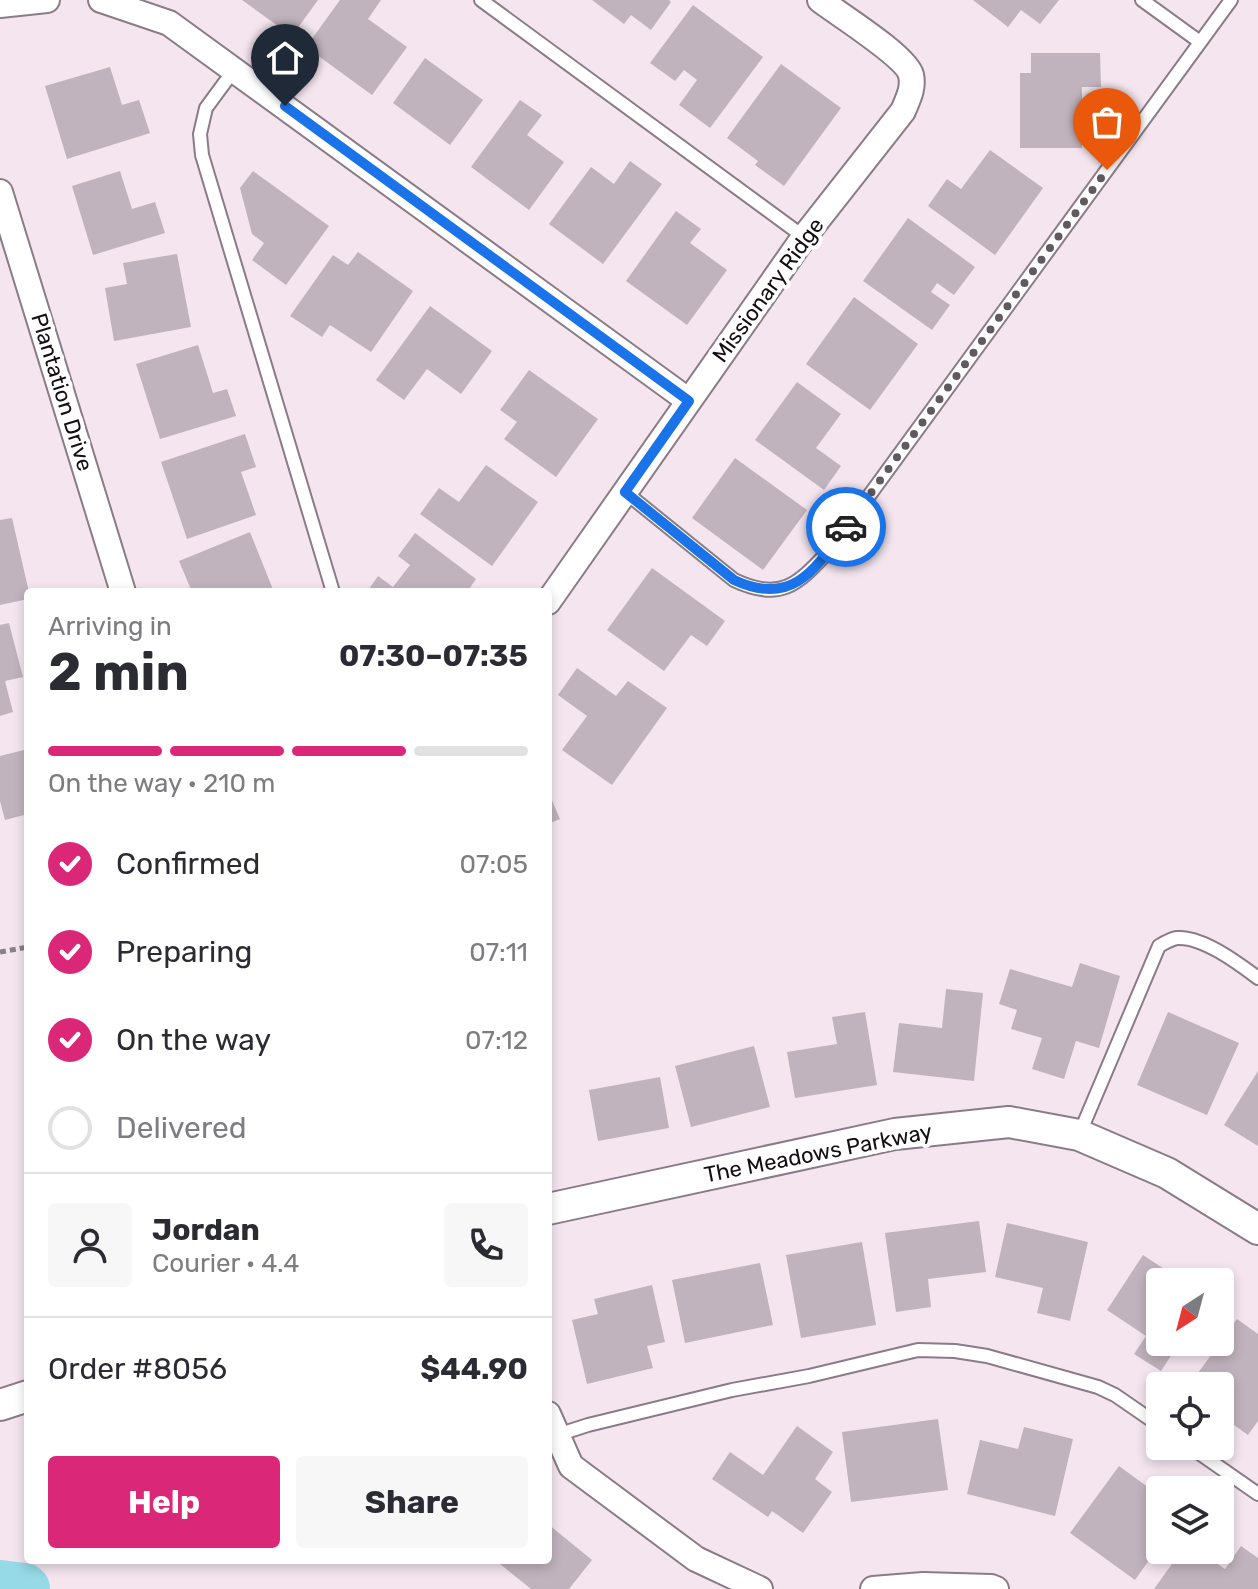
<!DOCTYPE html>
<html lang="en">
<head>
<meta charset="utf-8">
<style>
	:root { --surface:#fff; --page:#f7f7f7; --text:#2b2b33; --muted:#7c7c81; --line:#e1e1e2; --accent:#db2777 }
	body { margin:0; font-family:Rubik,sans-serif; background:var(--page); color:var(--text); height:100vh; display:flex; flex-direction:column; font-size:30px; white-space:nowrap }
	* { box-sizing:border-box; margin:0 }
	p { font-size:26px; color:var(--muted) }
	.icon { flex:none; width:44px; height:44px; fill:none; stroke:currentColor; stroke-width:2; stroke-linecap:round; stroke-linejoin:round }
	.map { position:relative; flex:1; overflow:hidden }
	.drawer { position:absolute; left:24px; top:588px; width:528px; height:976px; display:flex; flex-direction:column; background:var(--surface); border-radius:8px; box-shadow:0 4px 12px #0003 }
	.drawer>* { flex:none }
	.needle { width:52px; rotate:216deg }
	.fabs { position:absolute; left:1146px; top:1268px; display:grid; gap:16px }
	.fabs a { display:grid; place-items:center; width:88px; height:88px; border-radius:8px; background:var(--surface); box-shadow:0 4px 12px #0003; font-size:40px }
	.pin { position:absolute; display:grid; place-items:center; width:68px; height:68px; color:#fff; margin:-82px -34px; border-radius:50% 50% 50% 0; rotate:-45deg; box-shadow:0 0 8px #0007 }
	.pin .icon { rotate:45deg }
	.courier { position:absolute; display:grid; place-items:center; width:80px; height:80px; margin:-40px; border:6px solid #1a73e8; border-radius:50%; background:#fff; color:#222; box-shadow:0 2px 10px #0007 }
	.overview em { font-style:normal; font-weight:700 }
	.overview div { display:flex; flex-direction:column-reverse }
	.overview { display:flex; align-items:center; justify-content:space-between; height:136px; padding:0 24px }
	h1 { font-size:52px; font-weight:700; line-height:60px }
	.bar { display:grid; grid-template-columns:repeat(4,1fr); gap:12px 8px; align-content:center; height:96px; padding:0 24px }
	.bar i { height:10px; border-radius:6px; background:var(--line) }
	.bar .on { background:var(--accent) }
	.bar p { grid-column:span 4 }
	.line { display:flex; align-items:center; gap:20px; padding:0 24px; border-top:2px solid var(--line) }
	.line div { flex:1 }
	.round { display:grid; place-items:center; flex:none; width:84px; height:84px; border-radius:8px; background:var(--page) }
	ol { padding:0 24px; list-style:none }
	li { display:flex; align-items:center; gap:24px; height:88px }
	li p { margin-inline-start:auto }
	li .icon { padding:8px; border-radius:50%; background:var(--accent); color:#fff; stroke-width:4 }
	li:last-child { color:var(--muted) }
	li i { width:44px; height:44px; border:4px solid var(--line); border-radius:50% }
	.button { display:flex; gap:16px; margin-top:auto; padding:16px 24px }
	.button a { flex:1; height:92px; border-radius:8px; background:var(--accent); color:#fff; font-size:32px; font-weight:700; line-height:92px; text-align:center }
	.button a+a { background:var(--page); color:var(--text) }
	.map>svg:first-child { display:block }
</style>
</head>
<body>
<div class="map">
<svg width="1258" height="1589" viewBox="0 0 1258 1589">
	<rect width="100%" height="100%" fill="#f4e5ef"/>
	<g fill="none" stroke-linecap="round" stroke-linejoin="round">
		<path stroke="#96d9e7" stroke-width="52" d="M0,1586L24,1589"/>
	</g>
	<path fill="#c1b3bd" d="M242,0H318L292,36Z
		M340,0H381L368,19L407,47L372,95L306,47Z
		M592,0H669L671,2L651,30L631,15L624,24Z
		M973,0H1059L1040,24L1021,10L1008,27Z
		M693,5L763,57L710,128L679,105L697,80L684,70L675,81L650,63Z
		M1031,53H1100L1101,87H1082V148H1020V73H1031Z
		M425,58L483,100L450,145L393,103Z
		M781,64L841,108L784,186L755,165L758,161L727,138Z
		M110,67L122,105L139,100L150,133L67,159L45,86Z
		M520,100L542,115L527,135L564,162L529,210L471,167Z
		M990,150L1043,188L995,255L928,206L947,179L961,189Z
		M630,161L662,184L603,264L549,224L591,167L614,184Z
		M120,171L132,209L155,202L165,233L93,255L72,186Z
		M253,171L329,226L286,285L252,260L264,243L252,234L240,188Z
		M676,211L701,229L690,243L727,270L687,325L626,281Z
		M908,218L975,267L954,295L937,283L931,292L950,305L932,330L863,281Z
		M358,252L413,291L371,352L330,325L322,337L290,316L333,255L348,265Z
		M177,254L191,327L114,341L105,288L127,284L123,263Z
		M854,297L918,344L870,410L806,364Z
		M430,306L492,351L461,394L427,369L404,400L376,380Z
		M198,345L213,393L227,389L236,416L160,439L136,364Z
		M529,370L598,419L556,477L504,439L517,422L500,410Z
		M797,382L841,414L816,448L841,466L824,490L755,440Z
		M245,434L256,467L241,472L256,515L187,539L161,462Z
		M735,458L807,510L763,570L692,518Z
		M486,465L538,502L492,566L420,514L439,488L459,502Z
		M12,518L29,592L28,599L0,605V520Z
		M250,532L274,592H192L179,561Z
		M415,533L476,579L467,592H367L378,576L393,587L410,565L398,556Z
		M652,568L725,621L707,646L691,635L664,671L607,630Z
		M9,623L23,677L5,681L13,712L0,716V625Z
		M577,668L616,696L628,681L667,708L612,785L562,750L587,716L558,695Z
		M28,749V814L5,820L0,801V756Z
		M548,791L560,819L548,824Z
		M1080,963L1120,976L1099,1048L1076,1041L1064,1079L1032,1069L1042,1038L1011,1029L1017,1010L999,1004L1010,969L1072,987Z
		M946,989L983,993L974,1081L893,1072L899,1023L942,1028Z
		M865,1012L877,1085L795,1098L787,1052L837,1044L832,1017Z
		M1168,1012L1239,1043L1207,1115L1137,1085Z
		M754,1046L770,1107L691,1127L675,1066Z
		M1258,1071V1146L1224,1125Z
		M660,1077L669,1128L598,1141L589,1090Z
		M979,1221L986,1272L928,1279L931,1307L896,1312L885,1233Z
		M1007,1223L1088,1242L1070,1321L1037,1313L1043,1288L995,1277Z
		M862,1242L876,1325L801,1338L786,1255Z
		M1143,1255L1184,1282H1160V1342H1180L1161,1371L1134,1354L1146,1336L1107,1310Z
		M760,1263L773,1325L685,1343L672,1280Z
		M652,1285L665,1342L647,1346L653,1368L587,1384L572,1320L598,1314L594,1299Z
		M1237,1319L1258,1334V1421L1248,1435L1220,1415L1226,1404L1220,1399V1386H1202L1193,1380Z
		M938,1419L948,1490L851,1502L842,1432Z
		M797,1426L833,1452L815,1479L832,1492L803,1533L772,1511L768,1517L712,1479L730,1452L763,1475Z
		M1024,1427L1073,1439L1055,1516L967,1494L980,1440L1018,1449Z
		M1119,1466L1160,1496V1545L1135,1580L1070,1533Z
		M548,1524L592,1560L569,1589H531L495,1560H548Z
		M1241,1546L1258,1558V1589H1154L1182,1550H1197L1225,1569Z"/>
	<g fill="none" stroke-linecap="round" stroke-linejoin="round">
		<defs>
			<path id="service" d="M481,0L804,237
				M1142,0L1200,42
				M234,70L206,108L200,134L202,155L333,592
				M625,492L734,580C780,602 797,585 828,552L1231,0
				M1079,1135L1159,946C1164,943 1171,939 1177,938C1202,936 1238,963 1258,978
				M557,1435L588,1425L732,1390L809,1376L918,1350L955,1351L987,1356L1098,1387L1115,1395L1160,1426
				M1189,1446L1258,1494"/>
			<path id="minor" d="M101,0L169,23L689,401
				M0,5L47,0
				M0,192L123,592
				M548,602L804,237L903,111C908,99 914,88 911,75C906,56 838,14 820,0
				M548,1414L571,1466L696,1559L760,1589
				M873,1589L923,1585L991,1587L996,1589"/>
			<path id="tertiary" d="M548,1209L895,1134L1009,1122L1079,1135L1167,1173L1258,1229
				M0,1405L28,1396"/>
		</defs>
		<use href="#service" stroke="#8a7c86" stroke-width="16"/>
		<use href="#minor" stroke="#8a7c86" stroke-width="28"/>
		<use href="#tertiary" stroke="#8a7c86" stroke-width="34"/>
		<path stroke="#8a8087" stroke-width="5" stroke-dasharray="6 4" stroke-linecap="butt" d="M0,952L28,947"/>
		<use href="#service" stroke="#fff" stroke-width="12"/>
		<use href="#minor" stroke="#fff" stroke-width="24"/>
		<use href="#tertiary" stroke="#fff" stroke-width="30"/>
	</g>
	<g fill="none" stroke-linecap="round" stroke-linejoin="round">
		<path stroke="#62595f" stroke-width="8" stroke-dasharray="0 14.4" d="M846,527L1107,170"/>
		<path stroke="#1a73e8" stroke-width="10" d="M285,106L689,401L625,492L734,580C792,607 815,570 846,527"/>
	</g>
	<g text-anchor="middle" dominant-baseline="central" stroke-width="8" stroke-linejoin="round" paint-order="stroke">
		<g font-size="22" fill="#130e12" stroke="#fff">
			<text transform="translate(768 290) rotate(-54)">Missionary Ridge</text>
			<text transform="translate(62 392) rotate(73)">Plantation Drive</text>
			<text transform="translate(818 1153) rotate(-11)">The Meadows Parkway</text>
		</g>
	</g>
</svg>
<div class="fabs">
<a><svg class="needle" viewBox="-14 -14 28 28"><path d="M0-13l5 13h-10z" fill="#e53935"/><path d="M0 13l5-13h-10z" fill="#7c7c81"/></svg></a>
<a><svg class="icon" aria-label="locate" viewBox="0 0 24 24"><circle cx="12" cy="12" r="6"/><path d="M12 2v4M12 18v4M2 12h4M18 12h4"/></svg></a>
<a><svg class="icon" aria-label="layers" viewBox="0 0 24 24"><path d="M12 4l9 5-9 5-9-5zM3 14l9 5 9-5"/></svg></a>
</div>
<div class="pin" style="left:1107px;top:170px;background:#ea580c"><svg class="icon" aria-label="bag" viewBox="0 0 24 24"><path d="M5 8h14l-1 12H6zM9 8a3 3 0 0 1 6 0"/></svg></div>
<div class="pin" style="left:285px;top:106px;background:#1f2937"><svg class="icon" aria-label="home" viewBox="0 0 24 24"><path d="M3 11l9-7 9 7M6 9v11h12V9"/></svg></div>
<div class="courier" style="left:846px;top:527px"><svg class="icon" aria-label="car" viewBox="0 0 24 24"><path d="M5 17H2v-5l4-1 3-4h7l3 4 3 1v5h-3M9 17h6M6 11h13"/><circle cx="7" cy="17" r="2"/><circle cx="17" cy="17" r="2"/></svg></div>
<section class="drawer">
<div class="overview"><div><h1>2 min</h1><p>Arriving in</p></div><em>07:30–07:35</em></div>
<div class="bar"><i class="on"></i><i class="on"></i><i class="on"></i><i></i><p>On the way · 210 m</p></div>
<ol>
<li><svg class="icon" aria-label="check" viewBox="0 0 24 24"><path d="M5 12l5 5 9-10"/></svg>Confirmed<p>07:05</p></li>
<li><svg class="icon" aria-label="check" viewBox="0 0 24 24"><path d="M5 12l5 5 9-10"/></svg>Preparing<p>07:11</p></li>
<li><svg class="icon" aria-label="check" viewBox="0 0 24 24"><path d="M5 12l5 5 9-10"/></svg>On the way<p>07:12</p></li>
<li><i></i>Delivered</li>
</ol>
<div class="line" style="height:144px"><a class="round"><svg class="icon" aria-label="person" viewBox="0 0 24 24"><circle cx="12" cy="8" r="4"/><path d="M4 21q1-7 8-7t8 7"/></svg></a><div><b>Jordan</b><p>Courier · 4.4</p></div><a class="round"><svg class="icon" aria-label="phone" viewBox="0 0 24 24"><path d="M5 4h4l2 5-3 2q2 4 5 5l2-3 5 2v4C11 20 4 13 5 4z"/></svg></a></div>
<div class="line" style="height:104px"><div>Order #8056</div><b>$44.90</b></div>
<div class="button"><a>Help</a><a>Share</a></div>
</section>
</div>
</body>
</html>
